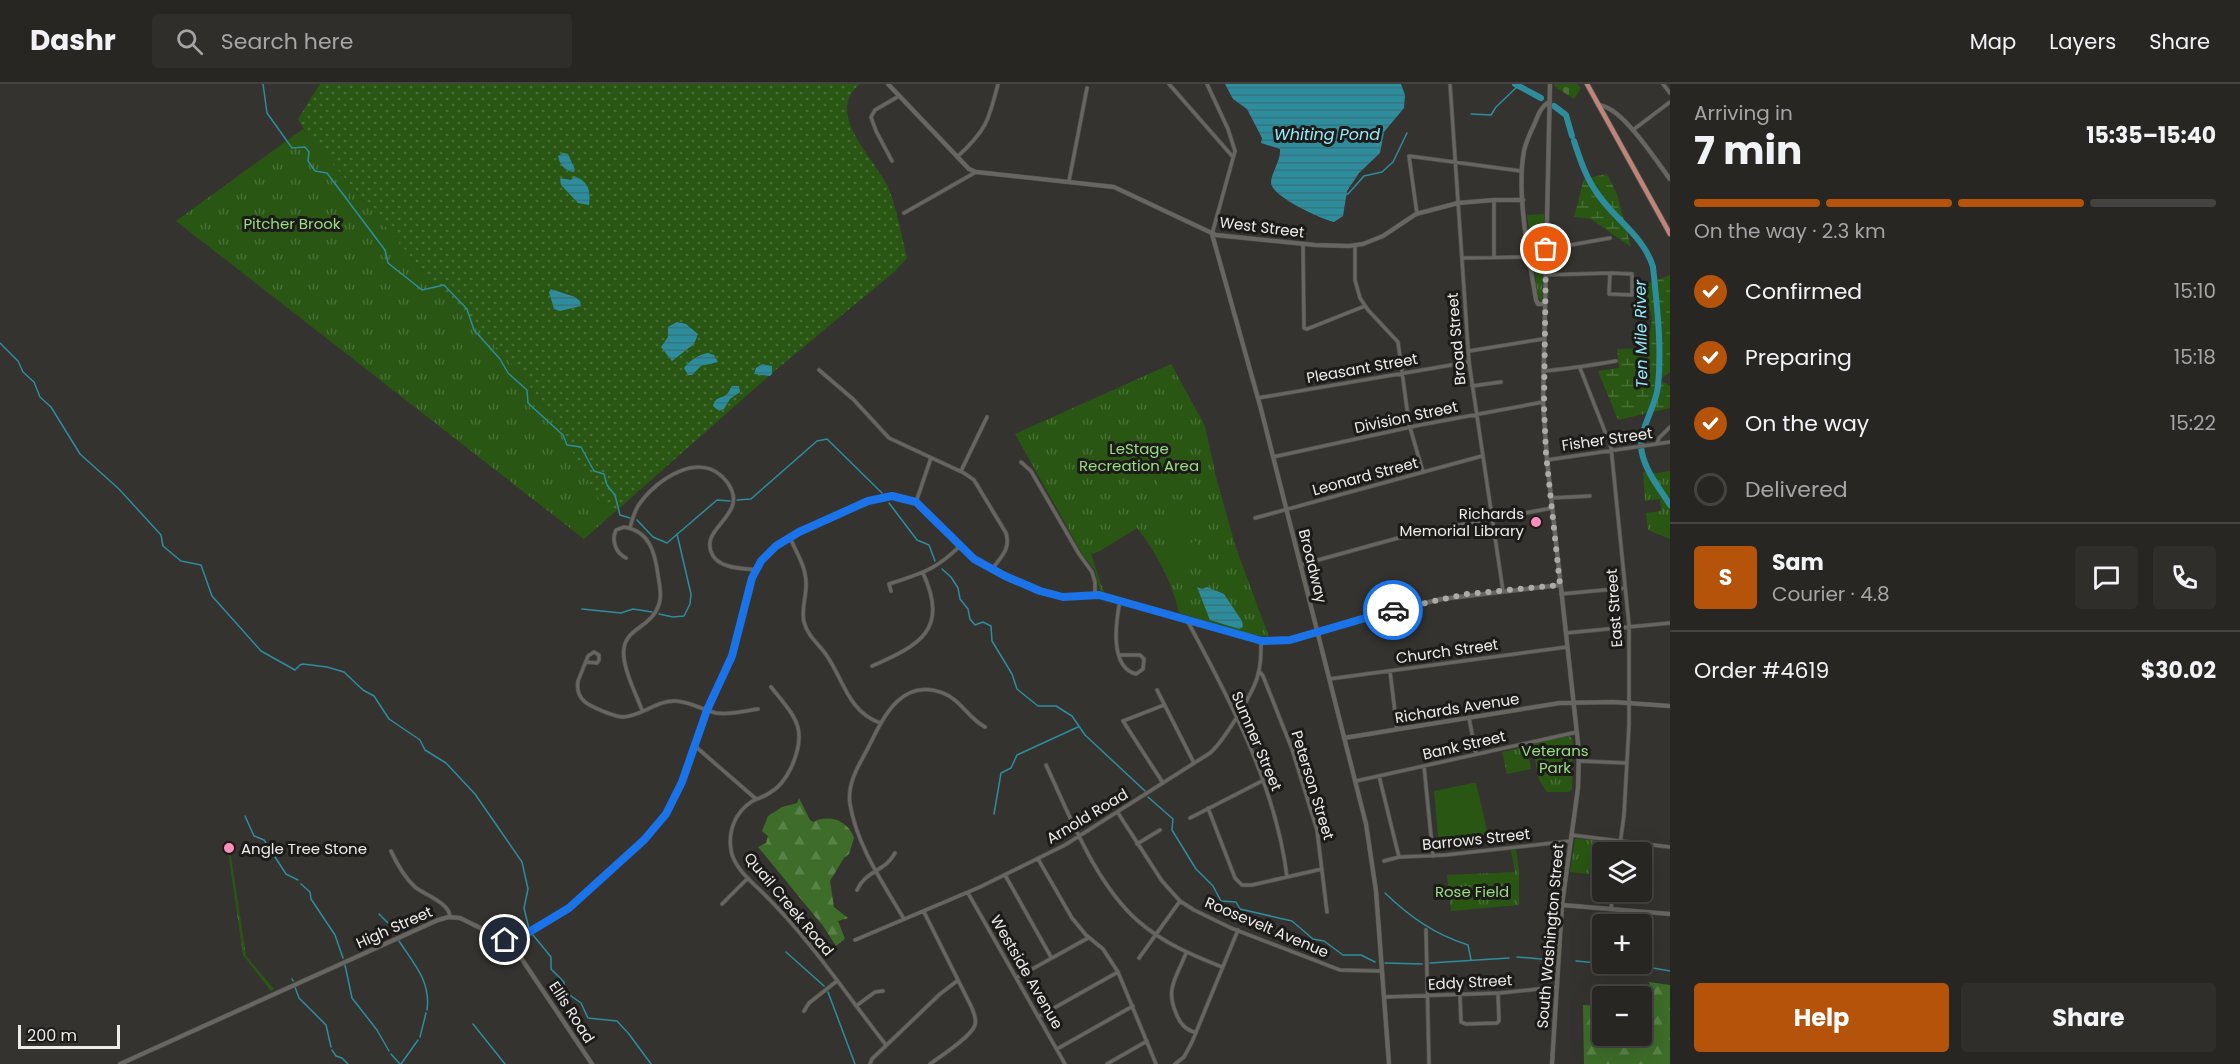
<!DOCTYPE html>
<html lang="en">
<head>
<meta charset="utf-8">
<style>
	:root { --surface:#282623; --page:#302e2b; --text:#f1f3f6; --muted:#a5a5a6; --line:#444341; --accent:#b45309 }
	body { margin:0; font-family:Poppins,sans-serif; background:var(--page); color:var(--text); height:100vh; display:flex; flex-direction:column; font-size:22px; white-space:nowrap }
	* { box-sizing:border-box; margin:0 }
	p { font-size:20px; color:var(--muted) }
	.icon { flex:none; width:33px; height:33px; fill:none; stroke:currentColor; stroke-width:2; stroke-linecap:round; stroke-linejoin:round }
	.map { position:relative; flex:1; overflow:hidden }
	.details { display:flex; flex-direction:column; background:var(--surface); width:570px }
	.details>* { flex:none }
	.buttons { position:absolute; left:1592px; top:758px; display:grid; gap:12px }
	.buttons a { display:grid; place-items:center; width:60px; height:60px; border-radius:6px; background:var(--surface); box-shadow:0 6px 24px #0002,0 0 0 2px var(--line); font-size:30px }
	.scale { position:absolute; left:18px; bottom:15px; width:102px; box-sizing:border-box; padding-left:6px; border:3px solid #edece9; border-top:0; font-size:16px; line-height:21px; white-space:nowrap; color:#edece9; -webkit-text-stroke:4px #1c1b19; paint-order:stroke }
	.pin { position:absolute; display:grid; place-items:center; width:51px; height:51px; color:#fff; margin:-26px; border:3px solid #fff; border-radius:50%; box-shadow:0 2px 6px #0007 }
	.courier { position:absolute; display:grid; place-items:center; width:60px; height:60px; margin:-30px; border:4px solid #1a73e8; border-radius:50%; background:#fff; color:#222; box-shadow:0 2px 8px #0007 }
	.headline em { font-style:normal; font-weight:700 }
	.headline div { display:flex; flex-direction:column-reverse }
	.headline { display:flex; align-items:center; justify-content:space-between; height:102px; padding:0 24px }
	h1 { font-size:39px; font-weight:700; line-height:45px }
	.bar { display:grid; grid-template-columns:repeat(4,1fr); gap:9px 6px; align-content:center; height:72px; padding:0 24px }
	.bar i { height:8px; border-radius:4px; background:var(--line) }
	.bar .active { background:var(--accent) }
	.bar p { grid-column:span 4 }
	.line { display:flex; align-items:center; gap:15px; padding:0 24px; border-top:2px solid var(--line) }
	.line div { flex:1 }
	.round { display:grid; place-items:center; flex:none; width:63px; height:63px; border-radius:6px; background:var(--page) }
	ol { padding:0 24px; list-style:none }
	li { display:flex; align-items:center; gap:18px; height:66px }
	li p { margin-inline-start:auto }
	li .icon { padding:6px; border-radius:50%; background:var(--accent); color:#fff; stroke-width:4 }
	li:last-child { color:var(--muted) }
	li i { width:33px; height:33px; border:3px solid var(--line); border-radius:50% }
	.button { display:flex; gap:12px; margin-top:auto; padding:12px 24px }
	.button a { flex:1; height:69px; border-radius:6px; background:var(--accent); color:#fff; font-size:24px; font-weight:700; line-height:69px; text-align:center }
	.button a+a { background:var(--page); color:var(--text) }
	header { display:flex; align-items:center; gap:36px; box-sizing:border-box; height:84px; padding:0 30px; background:var(--surface); border-bottom:2px solid var(--line) }
	header strong { font-size:28px }
	nav { display:flex; gap:33px; margin-inline-start:auto; font-size:21px }
	.search { width:420px; height:54px; background:var(--page); display:flex; align-items:center; gap:15px; box-sizing:border-box; padding:0 21px; border-radius:6px; color:var(--muted); font-size:22px }
	main { display:flex; flex:1; min-height:0 }
	.map>svg:first-child { display:block }
</style>
</head>
<body>
<header>
<strong>Dashr</strong>
<div class="search"><svg class="icon" aria-label="search" viewBox="0 0 24 24"><circle cx="10" cy="10" r="6"/><path d="M15 15l6 6"/></svg>Search here</div>
<nav><a>Map</a><a>Layers</a><a>Share</a></nav>
</header>
<main>
<div class="map">
<svg width="1670" height="980" viewBox="0 0 1670 980">
	<defs>
		<pattern id="grass-dots" width="8" height="8" patternUnits="userSpaceOnUse" patternTransform="scale(1.5)"><rect width="8" height="8" fill="#295713"/><path d="M2 2h.1M6 6h.1" fill="none" stroke="#486f35" stroke-width="1.8" stroke-linecap="round"/></pattern>
		<pattern id="forest-firs" width="22" height="20" patternUnits="userSpaceOnUse" patternTransform="scale(1.5)"><rect width="22" height="20" fill="#3d6d29"/><path d="M5 1l3.5 6h-7zM16 11l3.5 6h-7z" fill="#598248"/></pattern>
		<pattern id="wetland-marsh" width="20" height="14" patternUnits="userSpaceOnUse" patternTransform="scale(1.5)"><rect width="20" height="14" fill="#295713"/><path d="M1 5h8M5 5V1M11 12h8M15 12V8" fill="none" stroke="#486f35"/></pattern>
		<pattern id="cemetery-stones" width="16" height="16" patternUnits="userSpaceOnUse" patternTransform="scale(1.5)"><rect width="16" height="16" fill="#295713"/><path d="M2 7V4a2 2 0 0 1 4 0v3zM10 15v-3a2 2 0 0 1 4 0v3z" fill="#486f35"/></pattern>
		<pattern id="park-tufts" width="24" height="20" patternUnits="userSpaceOnUse" patternTransform="scale(1.5)"><rect width="24" height="20" fill="#295713"/><path d="M3 7l-1-3M5 7V3M7 7l1-3M15 17l-1-3M17 17v-4M19 17l1-3" fill="none" stroke="#486f35"/></pattern>
		<pattern id="water-rules" width="6" height="5" patternUnits="userSpaceOnUse" patternTransform="scale(1.5)"><rect width="6" height="5" fill="#2e8d9d"/><path d="M0 2.5h6" fill="none" stroke="#37747f"/></pattern>
	</defs>
	<rect width="100%" height="100%" fill="#35332f"/>
	<path fill="url(#grass-dots)" d="M320,0H860C824,29 873,73 887,101C896,120 902,153 907,174L894,188L771,290L615,428L598,414L553,334L520,289L484,249L453,223L326,72L310,56L298,35Z"/>
	<path fill="url(#forest-firs)" d="M799,714L810,736L813,738C829,730 848,736 854,754L849,770L844,774L830,797L834,823L848,834L838,837L845,855L836,862L823,842L758,763L766,759L768,752L762,747L768,732L782,723L797,719Z
		M1649,898L1670,901V980H1584L1583,921L1602,922V951H1641V944L1654,943Z"/>
	<path fill="url(#wetland-marsh)" d="M1607,90L1617,110L1631,163L1591,135L1574,133L1584,95Z
		M1670,191V288L1659,296L1670,302V324L1618,336L1598,287L1619,284L1617,265L1648,264L1652,234L1644,201Z"/>
	<path fill="url(#cemetery-stones)" d="M1555,0H1577L1581,4L1574,15L1554,2Z"/>
	<path fill="url(#park-tufts)" d="M303,45L310,56L326,72L453,223L484,249L520,289L553,334L598,414L615,428L584,455L176,137Z
		M1544,130L1542,217H1541L1538,212L1527,131Z
		M1171,280L1205,342L1216,393L1236,464L1269,553L1249,550L1179,529C1173,499 1156,468 1137,444L1100,467L1091,470L1104,509L1100,507L1095,486L1084,473L1015,350Z
		M1670,387V455L1648,446L1646,429L1661,427L1660,415L1645,417L1643,388H1648L1649,390Z
		M1569,652L1572,654L1573,659L1572,705L1569,708H1547L1539,696L1532,660Z
		M1527,662L1531,685L1507,690L1502,668Z
		M1575,755L1595,756L1589,790L1570,788Z
		M232,762L233,765L230,766L246,872L274,905L271,907L243,871L228,767L226,765Z
		M1516,765L1519,788V821L1451,827L1447,791L1515,788L1511,766Z"/>
	<path fill="#295713" d="M1173,382L1179,410L1161,414L1155,386Z
		M1186,430L1195,449L1166,461L1157,442Z
		M1196,457L1204,476L1175,488L1167,469Z
		M1473,699H1476L1487,746L1481,756L1439,764L1434,707Z"/>
	<path fill="url(#water-rules)" d="M1225,0H1401L1405,11L1404,24L1384,48L1380,69L1359,89L1347,107L1343,132L1334,138C1322,135 1270,112 1271,98C1272,87 1281,77 1280,65L1261,59L1262,54L1247,25L1233,15Z
		M563,69L568,70L575,86L574,88C565,87 560,81 558,72Z
		M574,92C588,97 591,106 589,121L578,119L561,101L560,94L571,96Z
		M551,205L575,213L580,217L581,222L560,227L554,225L549,208Z
		M677,238L686,240L698,250L694,260L672,277L661,263L668,253V243Z
		M708,269L714,271L718,278L701,282L692,291H688L684,284C689,277 700,270 708,269Z
		M762,280L772,282V290L770,292L754,290L756,284Z
		M732,302H739L740,308L730,315L724,325L719,327L713,322C715,312 723,315 728,309C730,306 730,304 732,302Z
		M1197,503L1202,505L1207,503L1224,510L1242,537L1243,543L1239,545L1210,536Z"/>
	<g fill="none" stroke-linecap="round" stroke-linejoin="round">
		<path stroke="#2e8d9d" stroke-width="1.5" d="M263,0L267,29L292,64L305,63L309,68L308,77L315,87L327,89L385,166L388,179L422,206L444,201L467,225L474,246L500,275L508,289L527,306L528,319L563,351L567,361L581,363L594,387L604,390L607,401L615,411L620,431L630,434
			M1471,30L1491,31L1496,23L1519,1
			M1346,110H1348L1364,92L1382,88L1393,78L1407,49
			M0,259L18,277L23,288L34,298L40,313L51,323L80,370L119,405L161,451L163,462L181,477L201,481L212,512L261,567L295,586L300,581L303,580L327,583L344,588L363,606L374,612L389,635L420,656L425,666L446,679L475,710L522,778L528,805L524,824L529,845
			M737,416L751,415L817,357L827,355L882,409
			M889,419L917,456L929,461L935,477
			M637,436L653,453L667,459L717,416L730,417
			M942,485L951,493L958,504L960,515L968,525L970,535L975,541L983,538L991,542L992,557L1012,590L1017,605L1038,622H1056L1072,632L1085,651L1145,707
			M582,525L621,529L633,525L652,528
			M659,530L673,533L684,532L690,520L691,510L677,450
			M1148,713L1173,735L1172,746L1196,785L1213,802L1221,817L1236,818L1240,825L1292,837L1313,855L1324,857L1343,871H1361L1375,878
			M994,730L1001,689L1011,684L1017,671L1078,643
			M245,732L254,752L264,756L286,790L298,796
			M301,800L310,808L311,815L335,851L343,874
			M1385,809C1410,833 1434,850 1468,861L1471,876
			M379,830L389,840L394,849
			M533,851L551,873V885L564,898V907L581,919L588,934L617,937L629,950L651,980
			M399,857C414,880 431,897 427,926
			M786,868L824,902
			M1517,873L1553,876
			M1576,877L1653,884L1670,887
			M1385,879L1422,880
			M1430,879L1509,874
			M345,881L352,914L377,946L389,967
			M292,895L293,897
			M295,903L299,914L326,941L331,963
			M828,908L855,980
			M473,940L505,980
			M420,953L426,929
			M332,966L336,972L342,974L348,980
			M391,970L400,980
			M401,980L418,956"/>
		<path stroke="#2e8d9d" stroke-width="6" d="M1515,0L1541,14
			M1554,22L1566,31L1572,52
			M1574,57C1580,75 1586,94 1597,109C1614,135 1644,152 1653,183C1657,221 1662,264 1658,302C1656,324 1637,347 1642,369C1646,388 1660,405 1670,421"/>
		<defs>
			<path id="street" d="M1169,0L1233,73
				M1207,0L1228,45L1235,67L1212,150
				M1450,0L1469,278L1503,507
				M1663,0L1670,9
				M1633,46L1670,18
				M957,73C986,47 989,36 998,0
				M892,77L876,47L871,33L875,26L899,12
				M1069,97L1087,4
				M1494,116V173
				M904,129L976,88
				M1417,130L1409,72L1521,87
				M1303,160L1304,244L1307,245L1365,222
				M1355,161V196L1360,214L1368,226L1398,258L1409,340L1423,388
				M1546,162H1565L1610,154
				M1462,174L1529,173
				M1545,191L1610,189L1609,210L1632,211V190L1610,189
				M1469,267L1543,255
				M1580,284L1611,363L1629,541V641L1624,731L1619,768
				M819,286L853,315L889,354L964,389L974,396L1006,449C1011,465 1001,473 992,485
				M1543,287C1568,285 1592,281 1616,277
				M1472,302L1501,298
				M1258,314L1469,278
				M1657,360L1659,354L1670,343
				M1273,373L1420,341L1543,318
				M1547,376L1670,358
				M1021,378L1031,387L1079,470L1092,488L1095,498V511
				M961,387L987,333
				M1551,414L1590,412
				M916,418L931,374
				M1255,434L1482,372
				M630,444C632,436 634,429 638,422C655,396 701,364 727,398C752,432 696,443 713,472C722,485 742,484 756,486
				M790,454C797,469 807,485 806,502C806,514 801,526 804,538C808,553 819,560 827,572C844,597 848,627 880,639
				M626,474C616,469 611,457 616,446L624,443C650,447 655,469 658,491C660,504 663,515 656,527C648,543 627,545 624,564C621,581 636,610 642,626
				M1300,481L1416,449L1552,424
				M891,507L889,500C922,489 934,487 960,462
				M1561,510L1625,504
				M1187,536C1230,616 1276,702 1287,793
				M1566,549L1670,539
				M1120,571H1140L1144,575L1143,585L1136,590C1109,583 1116,537 1120,517
				M586,578L597,579L599,576V571L594,568L588,572L578,597C575,617 590,622 605,628C611,630 617,633 623,633C642,632 657,616 676,617C691,618 703,626 716,629C730,631 745,627 758,625
				M872,582C920,561 949,546 923,489
				M1259,587L1263,592L1292,665L1317,746L1327,828
				M1390,587L1397,645
				M1329,595L1567,563
				M771,603C795,633 809,644 791,684C787,692 780,703 771,708C765,713 757,714 751,718C735,729 728,747 731,766C734,784 751,797 763,809C810,855 846,910 886,961
				M1157,606L1194,679
				M1469,634L1476,670
				M695,662L756,715
				M1579,677L1627,679
				M1046,681C1070,732 1095,799 1138,837C1163,859 1192,871 1222,883
				M1424,682L1433,772
				M1379,692L1399,773
				M1356,697L1577,648
				M1163,699L1123,637L1164,621
				M1208,724L1235,794L1242,801H1252L1322,785
				M1118,729L1162,797L1180,817L1194,826L1231,844L1340,886L1382,887
				M1190,734L1262,697
				M1571,751L1670,763
				M1137,760L1160,746
				M391,767C397,780 404,793 415,803C425,811 450,819 450,833
				M1038,775L1072,834L1086,851L1103,865L1118,888L1156,980
				M1384,777L1399,773L1445,771L1570,757
				M1005,791L1051,873
				M857,806C866,786 885,788 895,769
				M968,809L1065,980
				M722,820L748,794
				M1611,825L1613,807
				M924,828L971,922C973,927 977,934 975,941C971,953 941,972 930,980
				M904,835C883,799 857,762 850,720C847,699 859,681 868,664C883,634 901,593 943,609C961,616 968,634 985,643
				M1426,846L1429,980
				M855,856L980,803L1065,761L1210,669C1223,658 1252,611 1257,594C1261,582 1261,570 1261,557
				M1186,869C1177,893 1165,904 1176,929C1180,940 1185,945 1196,949
				M1139,874L1180,817
				M1016,894L1088,854
				M1460,910L1461,938L1466,940L1497,939L1499,937L1498,909
				M1384,913L1500,909L1557,903
				M856,922L875,908L883,907
				M804,927L809,919L837,897
				M1038,933L1118,888
				M1057,965L1133,922
				M870,980L872,975L940,910L957,897
				M1107,980L1147,957
				M1175,980L1184,973L1192,958L1238,846"/>
			<path id="secondary" d="M888,0L969,85L976,88L1114,103L1216,151L1315,161L1349,162L1363,160L1383,152L1416,130L1458,119L1494,116H1523
				M1550,0L1543,318L1547,376L1579,668L1578,704L1562,821L1552,980
				M1598,21C1622,22 1656,77 1670,95
				M1212,150L1261,325L1366,740L1376,807L1389,980
				M1545,220H1538L1536,216C1529,173 1516,109 1524,67C1526,58 1530,49 1534,41C1538,32 1540,23 1549,18
				M1344,654L1560,619L1613,618L1670,622
				M1562,821L1670,830
				M511,859L569,823L644,756L666,730L682,698L707,626L732,571L752,494L761,477L776,462L799,448L868,417L892,412L916,418L974,475L1005,492L1047,509L1063,513L1099,511L1261,557L1288,556L1365,533L1442,515L1560,501
				M120,980L438,836L449,833L460,834L511,859L592,980"/>
			<path id="primary" d="M1587,0L1670,150"/>
		</defs>
		<use href="#street" stroke="#52514e" stroke-width="4.5"/>
		<use href="#secondary" stroke="#52514e" stroke-width="5"/>
		<use href="#primary" stroke="#52514e" stroke-width="6"/>
		<use href="#street" stroke="#676661" stroke-width="3"/>
		<use href="#secondary" stroke="#676661" stroke-width="4"/>
		<use href="#primary" stroke="#bf857b" stroke-width="4.5"/>
	</g>
	<g fill="none" stroke-linecap="round" stroke-linejoin="round">
		<path stroke="#adaba8" stroke-width="6" stroke-dasharray="0 10.8" d="M1393,526L1467,510L1560,501L1546,370L1544,323L1546,165"/>
		<path stroke="#1a73e8" stroke-width="8" d="M505,856L511,859L569,824L644,756L666,730L682,698L707,626L732,572L752,494L761,477L776,462L799,448L868,417L892,412L916,418L974,475L1005,492L1040,507L1063,513L1099,511L1262,557L1290,556L1393,526"/>
	</g>
	<g fill="#ff8ebb" stroke="#1c1b19" stroke-width="2">
		<circle cx="1536" cy="438" r="6"/>
		<circle cx="229" cy="764" r="6"/>
	</g>
	<g text-anchor="middle" dominant-baseline="central" stroke-width="6" stroke-linejoin="round" paint-order="stroke">
		<g font-size="15" fill="#9ade81" stroke="#1c1b19">
			<text x="292" y="139">Pitcher Brook</text>
			<text x="1139" y="364">LeStage<tspan x="1139" dy="17">Recreation Area</tspan></text>
			<text x="1555" y="666">Veterans<tspan x="1555" dy="17">Park</tspan></text>
			<text x="1472" y="807">Rose Field</text>
		</g>
		<g font-size="15" fill="#edece9" stroke="#1c1b19">
			<text transform="translate(1262 143) rotate(7)">West Street</text>
			<text transform="translate(1456 255) rotate(-95)">Broad Street</text>
			<text transform="translate(1362 284) rotate(-10)">Pleasant Street</text>
			<text transform="translate(1406 333) rotate(-12)">Division Street</text>
			<text transform="translate(1607 355) rotate(-8)">Fisher Street</text>
			<text transform="translate(1365 392) rotate(-15)">Leonard Street</text>
			<text transform="translate(1313 482) rotate(76)">Broadway</text>
			<text transform="translate(1614 524) rotate(-94)">East Street</text>
			<text transform="translate(1447 567) rotate(-8)">Church Street</text>
			<text transform="translate(1457 624) rotate(-9)">Richards Avenue</text>
			<text transform="translate(1257 657) rotate(67)">Sumner Street</text>
			<text transform="translate(1464 661) rotate(-13)">Bank Street</text>
			<text transform="translate(1313 701) rotate(73)">Peterson Street</text>
			<text transform="translate(1087 732) rotate(-31)">Arnold Road</text>
			<text transform="translate(1476 755) rotate(-6)">Barrows Street</text>
			<text transform="translate(789 820) rotate(50)">Quail Creek Road</text>
			<text transform="translate(394 843) rotate(-24)">High Street</text>
			<text transform="translate(1267 843) rotate(23)">Roosevelt Avenue</text>
			<text transform="translate(1550 852) rotate(-85)">South Washington Street</text>
			<text transform="translate(1027 888) rotate(60)">Westside Avenue</text>
			<text transform="translate(1470 898) rotate(-3)">Eddy Street</text>
			<text transform="translate(572 928) rotate(57)">Ellis Road</text>
		</g>
		<g font-size="15" fill="#edece9" stroke="#1c1b19" text-anchor="end">
			<text x="1524" y="429">Richards<tspan x="1524" dy="17">Memorial Library</tspan></text>
			<text x="241" y="764" text-anchor="start">Angle Tree Stone</text>
		</g>
		<g font-size="16" font-style="italic" fill="#97ecfc" stroke="#1c1b19">
			<text x="1327" y="50">Whiting Pond</text>
			<text transform="translate(1641 250) rotate(-91)">Ten Mile River</text>
		</g>
	</g>
</svg>
<div class="buttons">
<a><svg class="icon" aria-label="layers" viewBox="0 0 24 24"><path d="M12 4l9 5-9 5-9-5zM3 14l9 5 9-5"/></svg></a>
<a>+</a>
<a>−</a>
</div>
<div class="scale">200 m</div>
<div class="pin" style="left:1546px;top:165px;background:#ea580c"><svg class="icon" aria-label="bag" viewBox="0 0 24 24"><path d="M5 8h14l-1 12H6zM9 8a3 3 0 0 1 6 0"/></svg></div>
<div class="pin" style="left:505px;top:856px;background:#1f2937"><svg class="icon" aria-label="home" viewBox="0 0 24 24"><path d="M3 11l9-7 9 7M6 9v11h12V9"/></svg></div>
<div class="courier" style="left:1393px;top:526px"><svg class="icon" aria-label="car" viewBox="0 0 24 24"><path d="M5 17H2v-5l4-1 3-4h7l3 4 3 1v5h-3M9 17h6M6 11h13"/><circle cx="7" cy="17" r="2"/><circle cx="17" cy="17" r="2"/></svg></div>
</div>
<section class="details">
<div class="headline"><div><h1>7 min</h1><p>Arriving in</p></div><em>15:35–15:40</em></div>
<div class="bar"><i class="active"></i><i class="active"></i><i class="active"></i><i></i><p>On the way · 2.3 km</p></div>
<ol>
<li><svg class="icon" aria-label="check" viewBox="0 0 24 24"><path d="M5 12l5 5 9-10"/></svg>Confirmed<p>15:10</p></li>
<li><svg class="icon" aria-label="check" viewBox="0 0 24 24"><path d="M5 12l5 5 9-10"/></svg>Preparing<p>15:18</p></li>
<li><svg class="icon" aria-label="check" viewBox="0 0 24 24"><path d="M5 12l5 5 9-10"/></svg>On the way<p>15:22</p></li>
<li><i></i>Delivered</li>
</ol>
<div class="line" style="height:108px"><b class="round" style="background:var(--accent);color:#fff">S</b><div><b>Sam</b><p>Courier · 4.8</p></div><a class="round"><svg class="icon" aria-label="chat" viewBox="0 0 24 24"><path d="M4 5h16v11H9l-5 4z"/></svg></a><a class="round"><svg class="icon" aria-label="phone" viewBox="0 0 24 24"><path d="M5 4h4l2 5-3 2q2 4 5 5l2-3 5 2v4C11 20 4 13 5 4z"/></svg></a></div>
<div class="line" style="height:78px"><div>Order #4619</div><b>$30.02</b></div>
<div class="button"><a>Help</a><a>Share</a></div>
</section>
</main>
</body>
</html>
